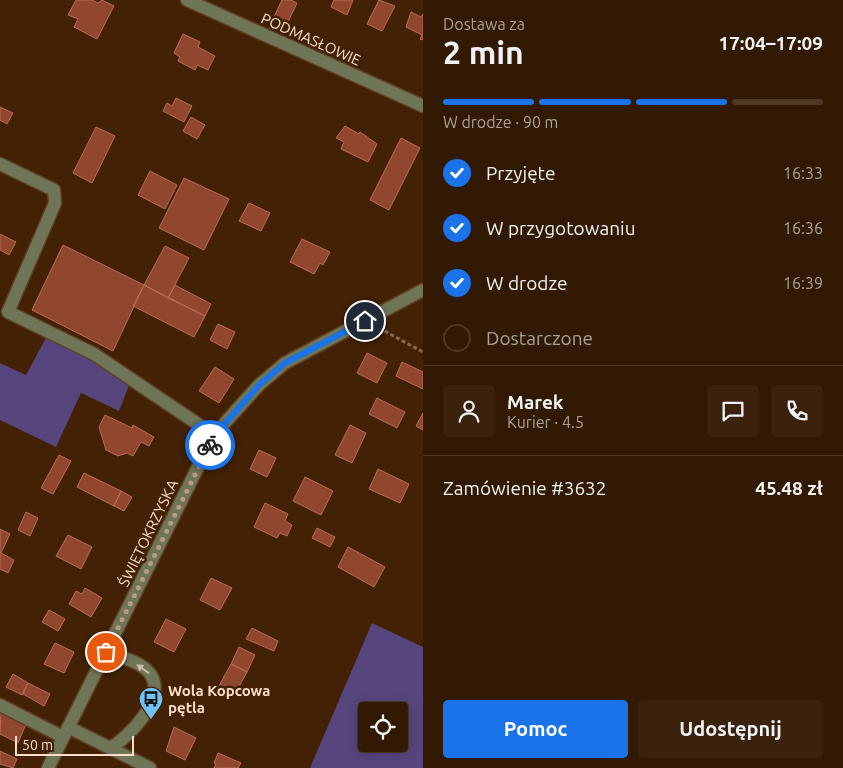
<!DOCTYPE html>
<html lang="pl">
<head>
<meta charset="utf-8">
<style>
	:root { --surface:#321903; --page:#3a220d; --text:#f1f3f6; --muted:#a8a09a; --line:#4d3825; --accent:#1a73e8 }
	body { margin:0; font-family:Ubuntu,sans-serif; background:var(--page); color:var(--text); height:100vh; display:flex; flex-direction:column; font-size:19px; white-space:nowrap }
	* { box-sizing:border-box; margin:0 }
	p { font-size:16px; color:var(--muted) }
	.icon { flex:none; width:28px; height:28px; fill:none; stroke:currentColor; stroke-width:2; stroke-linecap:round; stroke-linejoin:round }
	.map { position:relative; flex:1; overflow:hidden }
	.panel { display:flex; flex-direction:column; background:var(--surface); width:420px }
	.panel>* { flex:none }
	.fabs { position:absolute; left:358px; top:702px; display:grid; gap:10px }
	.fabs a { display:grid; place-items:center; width:50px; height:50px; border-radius:5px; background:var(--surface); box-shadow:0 2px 12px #0003,0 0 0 1px var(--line); font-size:25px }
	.scale { position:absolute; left:15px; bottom:12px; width:119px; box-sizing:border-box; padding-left:5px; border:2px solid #fbdec9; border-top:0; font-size:14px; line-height:18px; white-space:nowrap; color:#fbdec9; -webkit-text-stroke:4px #422104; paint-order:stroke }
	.pin { position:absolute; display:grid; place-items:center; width:42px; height:42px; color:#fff; margin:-21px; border:2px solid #fff; border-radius:50%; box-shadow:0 1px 5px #0007 }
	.courier { position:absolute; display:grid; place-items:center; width:50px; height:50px; margin:-25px; border:4px solid #1a73e8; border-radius:50%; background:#fff; color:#222; box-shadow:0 1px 6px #0007 }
	.head em { font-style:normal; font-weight:700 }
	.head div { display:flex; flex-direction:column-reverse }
	.head { display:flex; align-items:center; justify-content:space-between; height:85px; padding:0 20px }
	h1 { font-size:32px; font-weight:700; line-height:38px }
	.bar { display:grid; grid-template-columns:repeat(4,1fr); gap:8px 5px; align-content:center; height:60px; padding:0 20px }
	.bar i { height:6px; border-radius:4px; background:var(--line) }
	.bar .selected { background:var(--accent) }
	.bar p { grid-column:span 4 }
	.line { display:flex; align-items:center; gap:12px; padding:0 20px; border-top:1px solid var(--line) }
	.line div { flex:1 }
	.round { display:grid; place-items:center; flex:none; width:52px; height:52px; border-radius:5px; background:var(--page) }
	ol { padding:0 20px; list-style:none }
	li { display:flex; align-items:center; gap:15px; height:55px }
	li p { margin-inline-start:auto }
	li .icon { padding:5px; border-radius:50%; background:var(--accent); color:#fff; stroke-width:4 }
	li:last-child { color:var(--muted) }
	li i { width:28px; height:28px; border:2px solid var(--line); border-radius:50% }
	.action { display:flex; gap:10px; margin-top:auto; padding:10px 20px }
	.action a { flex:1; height:58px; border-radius:5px; background:var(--accent); color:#fff; font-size:20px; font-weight:700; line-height:58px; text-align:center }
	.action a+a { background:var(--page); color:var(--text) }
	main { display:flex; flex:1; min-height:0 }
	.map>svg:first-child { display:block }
</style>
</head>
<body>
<main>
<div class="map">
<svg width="423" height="768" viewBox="0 0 423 768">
	<rect width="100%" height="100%" fill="#422104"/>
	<path fill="#57457d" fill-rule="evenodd" d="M48,334L92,357L130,383L119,411L81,393L56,447L0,420V363L26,375Z
		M372,623L423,647V768H310ZM399,711V744H366V711Z"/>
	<path fill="#90462f" stroke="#bb6c54" d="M76,0H92L98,3L102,0L114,6L97,39L74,27L78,19L68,15Z
		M282,0H291L297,3L287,24L274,17Z
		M334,0H353L347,15L331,7Z
		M379,0L395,6L382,31L367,24Z
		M411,12L421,17L423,14V40L420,39L422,35L406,27Z
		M183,34L200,42L198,47L215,56L208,70L197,65L195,70L178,61L180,57L174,53Z
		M176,98L192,106L184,122L163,111L167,103L172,106Z
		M0,107L13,113L7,124L0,120Z
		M191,117L205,125L197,139L183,131Z
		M345,126L359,134L360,132L377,144L368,162L341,149L344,142L336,138Z
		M96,127L115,136L92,183L73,173Z
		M401,138L420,148L389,210L370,200Z
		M150,171L177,185L165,209L138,195Z
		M184,178L229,199L204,250L159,228Z
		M249,203L270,213L261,231L239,221Z
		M0,234L16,242L9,255L0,250Z
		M302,239L330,252L323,265L320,263L314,274L290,262Z
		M63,245L144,285L113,351L32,310Z
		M165,246L189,258L168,298L144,285Z
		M144,285L205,316L194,337L133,306Z
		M175,285L211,304L205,316L168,298Z
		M218,324L235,332L227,349L210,340Z
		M367,353L387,363L377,383L357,373Z
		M402,362L423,372V389L396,376Z
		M215,367L234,379L219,403L199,391Z
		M377,398L405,412L397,428L369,414Z
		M423,413V430L416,426Z
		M105,415L132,428L133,425L154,437L149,446L141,442L133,456L127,453L118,456L106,450L99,427Z
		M350,425L366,433L352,463L335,455Z
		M259,450L276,458L267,477L250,469Z
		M59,455L71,461L53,494L41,488Z
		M378,469L409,484L400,503L369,489Z
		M84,473L121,491L114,506L77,487Z
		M305,477L333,491L321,515L293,501Z
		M121,491L132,497L124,511L114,506Z
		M265,503L288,514L285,521L292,525L287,536L280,533L277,538L254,527Z
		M26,512L38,518L30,536L18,530Z
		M317,528L335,537L330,547L312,538Z
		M0,529L10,534L1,553L14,560L8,573L0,569Z
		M68,535L92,547L81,569L56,556Z
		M348,547L385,567L374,587L338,567Z
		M211,578L232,588L220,610L200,600Z
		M85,588L102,598L91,617L69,604L76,591L82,594Z
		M49,610L65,619L58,631L42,622Z
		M166,619L186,629L174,652L154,642Z
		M252,628L278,641L274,651L246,639Z
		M55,643L74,652L64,673L44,664Z
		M239,647L255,655L247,672L231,664Z
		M231,664L247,672L235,694L219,686Z
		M13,674L28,683L22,695L6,687Z
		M28,683L50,694L44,706L23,694Z
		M1,711L26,724L18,743L0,734Z
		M174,727L196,738L185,760L166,751Z
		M0,751L17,759L13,768L0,764Z
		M218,753L241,763L238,768H214L216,764L214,763Z"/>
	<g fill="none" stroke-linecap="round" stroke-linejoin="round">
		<defs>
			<path id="minor" d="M187,0L423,106
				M0,164L54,190L55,203L8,312L94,354L214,435
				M106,652C120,657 143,662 151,675C166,700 129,737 110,748
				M0,705L63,737
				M68,727L150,768
				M48,768L214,435L259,385L285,363L423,290"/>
		</defs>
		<use href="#minor" stroke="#603f24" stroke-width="15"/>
		<path stroke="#88684e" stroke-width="3" stroke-dasharray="4 2.5" stroke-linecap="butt" d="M379,328L423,352
			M219,461L230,440"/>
		<use href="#minor" stroke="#6f7557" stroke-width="12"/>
	</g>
	<defs><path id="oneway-solid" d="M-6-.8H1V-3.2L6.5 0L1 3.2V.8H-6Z" transform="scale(1.25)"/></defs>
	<use fill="#d1bea7" href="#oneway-solid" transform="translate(143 669) rotate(-145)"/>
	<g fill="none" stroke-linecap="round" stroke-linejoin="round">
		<path stroke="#ba9c84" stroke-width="5" stroke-dasharray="0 9" d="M106,652L210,445"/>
		<path stroke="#1a73e8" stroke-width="6" d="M210,445L214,436L259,385L285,363L365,321"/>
	</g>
	<defs>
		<symbol id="bus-pin" viewBox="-11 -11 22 30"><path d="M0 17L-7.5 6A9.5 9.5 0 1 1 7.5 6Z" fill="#70c1f4" stroke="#422104"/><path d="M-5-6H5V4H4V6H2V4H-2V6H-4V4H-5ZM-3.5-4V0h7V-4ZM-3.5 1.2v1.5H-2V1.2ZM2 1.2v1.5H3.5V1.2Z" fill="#111"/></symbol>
	</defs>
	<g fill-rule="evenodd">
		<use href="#bus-pin" x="137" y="685" width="28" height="38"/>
	</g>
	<g text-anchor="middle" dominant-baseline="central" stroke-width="5" stroke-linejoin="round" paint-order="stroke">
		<g font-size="15" fill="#fbdec9" stroke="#422104">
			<text transform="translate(311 39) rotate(24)">PODMASŁOWIE</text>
			<text transform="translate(148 533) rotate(-64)">ŚWIĘTOKRZYSKA</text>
		</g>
		<g font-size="15" font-weight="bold" fill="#fbdec9" stroke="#422104" text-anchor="start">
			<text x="168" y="690">Wola Kopcowa<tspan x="168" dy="17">pętla</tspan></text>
		</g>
	</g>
</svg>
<div class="fabs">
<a><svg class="icon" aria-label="locate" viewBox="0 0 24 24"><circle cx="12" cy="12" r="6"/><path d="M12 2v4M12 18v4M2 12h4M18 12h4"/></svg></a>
</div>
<div class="scale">50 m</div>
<div class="pin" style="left:106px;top:652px;background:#ea580c"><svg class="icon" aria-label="bag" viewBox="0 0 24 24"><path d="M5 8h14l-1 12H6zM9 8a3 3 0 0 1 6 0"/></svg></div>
<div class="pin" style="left:365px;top:321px;background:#1f2937"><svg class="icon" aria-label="home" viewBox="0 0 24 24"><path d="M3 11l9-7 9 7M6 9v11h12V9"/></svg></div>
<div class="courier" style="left:210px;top:445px"><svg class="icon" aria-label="bike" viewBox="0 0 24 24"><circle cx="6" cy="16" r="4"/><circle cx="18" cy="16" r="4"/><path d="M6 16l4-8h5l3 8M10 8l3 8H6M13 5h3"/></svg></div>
</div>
<section class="panel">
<div class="head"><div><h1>2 min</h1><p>Dostawa za</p></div><em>17:04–17:09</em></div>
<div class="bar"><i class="selected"></i><i class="selected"></i><i class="selected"></i><i></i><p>W drodze · 90 m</p></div>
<ol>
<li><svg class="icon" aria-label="check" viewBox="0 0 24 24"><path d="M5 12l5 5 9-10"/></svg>Przyjęte<p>16:33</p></li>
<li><svg class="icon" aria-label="check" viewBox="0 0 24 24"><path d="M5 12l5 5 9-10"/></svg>W przygotowaniu<p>16:36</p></li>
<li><svg class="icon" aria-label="check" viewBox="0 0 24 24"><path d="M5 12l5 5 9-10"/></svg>W drodze<p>16:39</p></li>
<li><i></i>Dostarczone</li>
</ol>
<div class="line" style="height:90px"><a class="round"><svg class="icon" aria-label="person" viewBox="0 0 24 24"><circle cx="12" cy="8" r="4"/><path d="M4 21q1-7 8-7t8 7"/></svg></a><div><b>Marek</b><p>Kurier · 4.5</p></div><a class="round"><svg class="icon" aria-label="chat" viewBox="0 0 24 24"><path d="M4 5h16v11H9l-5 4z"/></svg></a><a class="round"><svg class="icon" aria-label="phone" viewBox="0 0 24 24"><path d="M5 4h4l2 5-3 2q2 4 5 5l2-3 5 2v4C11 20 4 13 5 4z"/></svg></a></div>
<div class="line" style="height:65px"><div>Zamówienie #3632</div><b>45.48 zł</b></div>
<div class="action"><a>Pomoc</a><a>Udostępnij</a></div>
</section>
</main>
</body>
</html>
